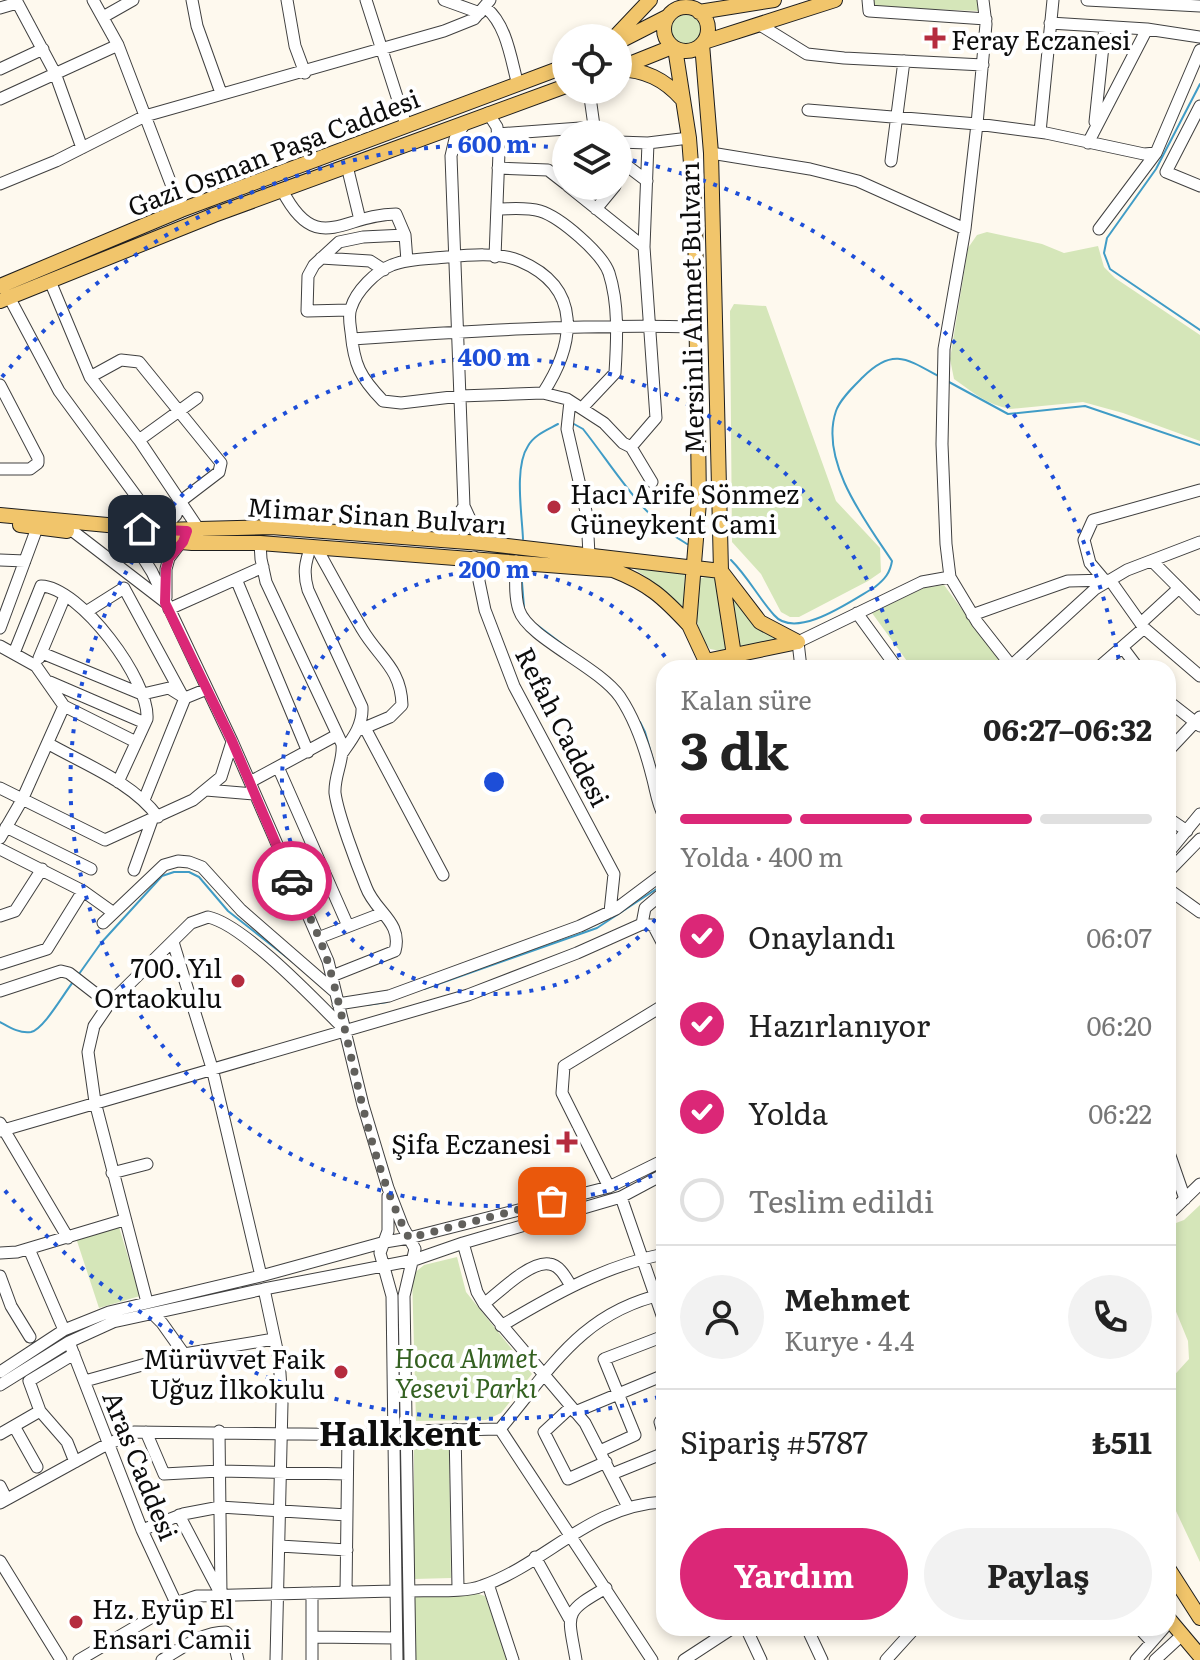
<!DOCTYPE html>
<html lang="tr">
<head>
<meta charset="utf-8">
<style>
	:root { --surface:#fff; --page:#f2f2f2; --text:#222; --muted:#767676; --line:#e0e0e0; --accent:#db2777 }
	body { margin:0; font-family:Literata,serif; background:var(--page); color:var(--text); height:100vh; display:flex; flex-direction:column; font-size:30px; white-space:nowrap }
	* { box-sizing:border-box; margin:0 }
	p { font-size:26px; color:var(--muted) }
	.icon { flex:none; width:44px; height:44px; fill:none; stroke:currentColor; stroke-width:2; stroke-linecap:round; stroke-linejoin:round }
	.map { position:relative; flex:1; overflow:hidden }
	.panel { position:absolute; left:656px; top:660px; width:520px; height:976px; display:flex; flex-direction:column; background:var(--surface); border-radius:24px; box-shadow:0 4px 12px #0003 }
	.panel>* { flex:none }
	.tools { position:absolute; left:552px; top:24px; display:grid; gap:16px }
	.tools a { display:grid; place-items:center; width:80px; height:80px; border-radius:50%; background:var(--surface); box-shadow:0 4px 12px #0003; font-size:40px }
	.pin { position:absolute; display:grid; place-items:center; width:68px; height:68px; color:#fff; margin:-34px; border-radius:16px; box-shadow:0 4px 12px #0006 }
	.courier { position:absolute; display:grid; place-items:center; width:80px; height:80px; margin:-40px; border:6px solid #db2777; border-radius:50%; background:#fff; color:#222; box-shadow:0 2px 10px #0007 }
	.overview em { font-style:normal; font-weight:700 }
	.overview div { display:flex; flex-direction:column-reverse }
	.overview { display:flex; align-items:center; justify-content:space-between; height:136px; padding:0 24px }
	h1 { font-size:52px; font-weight:700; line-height:60px }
	.bar { display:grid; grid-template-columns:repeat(4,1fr); gap:12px 8px; align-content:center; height:96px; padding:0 24px }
	.bar i { height:10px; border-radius:6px; background:var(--line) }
	.bar .selected { background:var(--accent) }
	.bar p { grid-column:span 4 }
	.line { display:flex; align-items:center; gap:20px; padding:0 24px; border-top:2px solid var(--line) }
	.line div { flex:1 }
	.round { display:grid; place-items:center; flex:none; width:84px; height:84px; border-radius:42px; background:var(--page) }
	ol { padding:0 24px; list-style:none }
	li { display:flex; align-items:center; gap:24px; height:88px }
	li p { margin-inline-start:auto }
	li .icon { padding:8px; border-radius:50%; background:var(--accent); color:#fff; stroke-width:4 }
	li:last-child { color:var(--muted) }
	li i { width:44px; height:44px; border:4px solid var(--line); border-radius:50% }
	.button { display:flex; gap:16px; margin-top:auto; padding:16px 24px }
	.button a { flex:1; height:92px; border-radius:48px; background:var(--accent); color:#fff; font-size:32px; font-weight:700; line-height:92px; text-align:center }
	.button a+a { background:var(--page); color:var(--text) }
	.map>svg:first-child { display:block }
</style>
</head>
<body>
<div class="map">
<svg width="1200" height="1660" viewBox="0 0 1200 1660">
	<rect width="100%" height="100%" fill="#fef9ee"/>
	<path fill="#d5e6b9" d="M872,0H978L980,11L871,7Z
		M671 30a15 15 0 1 1 30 0a15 15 0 1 1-30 0Z
		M987,232L1042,244L1064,253L1098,246L1104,267L1115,278L1200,335V441L1123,413L1083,402L1010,409C988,405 972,392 954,379L950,359L968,248L977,235Z
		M734,304L766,306L836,501L880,548L881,572L868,581L799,617H790L781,612L761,574L732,542L730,311Z
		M629,565L685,571L684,608L656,584Z
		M712,575L717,580L726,648L721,651L710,649C693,627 695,606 695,580Z
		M944,585L1003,665L1006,668H912L872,613L924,588Z
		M730,591L784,642L741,652Z
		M1200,1205V1562L1168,1494V1382L1189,1359L1188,1341L1168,1292V1226L1184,1220Z
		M119,1227L140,1296L99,1308L76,1238Z
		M457,1257L466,1292L532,1374L501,1413L486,1420L416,1421L412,1275L424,1265Z
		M449,1436L451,1578L414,1579V1438Z
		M430,1594H478L485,1596L508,1660H416L414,1601L416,1596Z"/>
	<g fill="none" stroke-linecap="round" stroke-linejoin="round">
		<path stroke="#409cc6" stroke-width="2" d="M1200,84L1156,169L1107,238L1104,253L1110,269L1200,330
			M949,382L1008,414L1085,406L1200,445
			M574,424L583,429C614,468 643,519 687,544
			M523,539C522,514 514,467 528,446C534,435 547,430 558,424
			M731,560C748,577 758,597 774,615C796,641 852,600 875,587C885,579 890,573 892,561C866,522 819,461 836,411C840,399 854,386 863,377C892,348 906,358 938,376
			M521,570L524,607
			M537,625L570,650
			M640,722L645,732L659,781
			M79,974L101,943L162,876L174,872H189L199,877L228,911L298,966
			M424,989L597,928L664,884
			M366,1005L387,1002
			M0,1022C9,1027 20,1034 31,1032C44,1029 64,993 73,982"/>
		<defs>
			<path id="minor" d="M16,0L55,73L82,148
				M93,0L118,45L181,210
				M192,0L197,26L221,93
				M287,0L295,46L305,73
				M366,0L406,125
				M444,0L480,13
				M868,0L869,11L986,19
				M983,0L986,24L977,124L965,229L944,349L942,444L946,544L950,577L977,622L1013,668
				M1087,0L1200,6
				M0,8L17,3
				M486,8C507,25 511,60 518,85
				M103,17L133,0
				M1050,23L1147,29
				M760,25L807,54L844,58L983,65
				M0,69L43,49
				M589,90L595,133
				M0,99L118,45
				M1200,106L1166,172L1200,186
				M808,110L977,124L1046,133L1144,154L1156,153
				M488,113L497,127L499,152L495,257
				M1095,122L1105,27
				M465,123L455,139L451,156L464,506L481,543
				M1040,132L1053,0
				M497,134L594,127
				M618,142L648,143L644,247
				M648,143L689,138
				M1088,143L1147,29L1200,37
				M711,153L810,169L858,181L965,229
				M618,159L647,181
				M891,161L904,61
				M347,166L360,220
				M498,168L548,170L566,184
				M0,184L56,161L145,116L444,31L474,19L490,0
				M568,186L644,247L656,418L631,447
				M282,190C317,258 343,214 396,214L405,235L407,261
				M497,209C511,209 526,207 540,211C560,217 602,253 609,273C619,304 617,340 615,373L582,408
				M596,209L615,186
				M1099,229L1156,153L1200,50
				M321,258L370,261L384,270
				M50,281L90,377L139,440L200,531
				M9,297L59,391L161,530
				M349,310L307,311L308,276L314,265L339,242L363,237L405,235
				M352,339C466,331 581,324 696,327
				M90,377L121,360L139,362L221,463L219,472L181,501L176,515L158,534
				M0,385L38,458V463L30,469H0
				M543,393C575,344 583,288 520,261C500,252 468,255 447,257C429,259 409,258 392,265C376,271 356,291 351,308C348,315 350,324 351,332C354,365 360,377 383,401L401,403L460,396L543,393L567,399L604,423L623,443L631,447L652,482
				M570,401L567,429L587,516L589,555
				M139,440L197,398
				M124,527L152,572L232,741L328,961L363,1105L388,1188L403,1227L415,1249L404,1296L410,1660
				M74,532L165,602
				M441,541L464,506
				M260,543L261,559L266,582L342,744C344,760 334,776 335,793C338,815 357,865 366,887C375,912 403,922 395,951L332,976
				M311,546C305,563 303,573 308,590L362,707C363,725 353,738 343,752
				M316,547C331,574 346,602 362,629C379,658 401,668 402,705L390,717L357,731
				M474,557L485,610L514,686L614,874L610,912
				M0,560L25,561
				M516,561C516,577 514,595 519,610C528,638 598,666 620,697C636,721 645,748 652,776C656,790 657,803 664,816
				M1152,561L1200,609
				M236,579L308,752
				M1106,582L1090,563L1084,540L1093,520L1200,490
				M166,598V569L169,558L185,537
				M169,609L263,567
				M86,612L124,588L182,695
				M857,613L897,668
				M972,615L1068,581L1110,580L1144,628L1200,676
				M1141,623L1179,588
				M0,628L37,528
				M0,646L36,666L64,706L22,800L0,838
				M1123,648L1138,668
				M14,653L41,586C80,587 150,681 147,719L118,782
				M42,653L144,695
				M39,658L65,596
				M1011,666L1095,589L1127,570L1200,542
				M801,668L798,642L922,582L950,577
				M1098,668L1144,628
				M50,682L145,723
				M143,694L169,688L185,698L207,689
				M1168,701L1200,726
				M64,706L136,742
				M365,728L443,875
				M49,744C86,765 132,782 158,817
				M1168,751L1200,717
				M278,767L348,926
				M250,782L337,735
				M0,788L105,840L193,800L221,777L232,742
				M206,790L254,794
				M144,800L185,698
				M1168,818L1187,831
				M6,827L91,869
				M0,849L83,891L111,911
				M1168,853L1200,814
				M134,870L152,820
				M1168,872L1200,839
				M1168,889L1200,912
				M0,916L15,911L42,869
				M103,923L164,865L178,861L189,862L202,867L241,910L334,991
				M642,924L645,908L664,892
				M318,938L383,913
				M173,942L212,1068L261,1276
				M0,964L47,949L83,891
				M0,991L61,971L69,973L109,1004
				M338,1004L389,996L580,926L616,909L664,873
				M0,1123L68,1238
				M0,1131L468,995L577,953L642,924L653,925L664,946
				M1168,1150L1185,1199
				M112,1173L147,1164
				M609,1187L562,1093L564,1066L664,1005
				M388,1196V1231L380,1253L392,1296L397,1660
				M621,1197L664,1321
				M1168,1215L1200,1184
				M463,1243L477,1292L484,1304L585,1423L628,1507
				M29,1249L64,1330
				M0,1253L17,1252L124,1220
				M0,1276L11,1306L30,1337
				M264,1289L279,1359L282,1403L276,1660
				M147,1302L95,1102L88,1052L94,1026L109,1004L191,923L208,917C243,924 315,1000 342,1027
				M484,1304C498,1293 530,1261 549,1264C560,1265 566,1278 571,1286
				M153,1314L162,1323L184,1354
				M501,1326C553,1295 604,1266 664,1254
				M69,1342L142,1530L176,1603
				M74,1354L29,1381L40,1411L67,1442L75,1462
				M0,1372L64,1330L109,1312L261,1276L385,1242L409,1238L609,1187L664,1160
				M85,1381L178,1355L274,1339
				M0,1385L69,1342L113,1322L264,1289L414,1260L463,1243L621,1197L664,1174
				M571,1407L544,1432L568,1479L606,1462
				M575,1412L664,1375
				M664,1417L660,1422L664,1436
				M14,1426L37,1467
				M455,1429L458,1588
				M500,1429L652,1660
				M219,1431L221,1595
				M407,1431L500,1429C550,1370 581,1312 664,1294
				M146,1432L164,1474L219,1471L347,1474
				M0,1434L40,1411
				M600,1451L635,1435L604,1359L664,1336
				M612,1474L664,1453
				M0,1486L6,1498
				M0,1503L102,1447L134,1432L392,1435
				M179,1515L219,1591
				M142,1530L183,1514L220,1507L347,1515
				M280,1546L347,1550
				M535,1557L569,1618
				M0,1561L61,1660
				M488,1584L513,1660
				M409,1591C430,1590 464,1593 482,1586C547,1563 590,1505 664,1502
				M346,1592L348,1434
				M746,1628L761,1660
				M807,1628L822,1660
				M1139,1628L1151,1641
				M312,1637L396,1638
				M79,1660L176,1603L197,1596L394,1591
				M162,1660C182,1648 202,1632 226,1632L233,1639L238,1660
				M312,1660V1593
				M576,1660C568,1613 562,1613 606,1588
				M684,1660L733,1628
				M886,1660L915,1628
				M1136,1660L1164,1628
				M1155,1660L1181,1636"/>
			<path id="major" d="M664 29a22 22 0 1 1 44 0a22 22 0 1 1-44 0Z
				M699,12L774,0
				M614,38L650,0
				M618,42L667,17
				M704,42L835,0
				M702,44L711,153L721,571L736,668
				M675,48L689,138L695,215L699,502L689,625L709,668
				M622,67L672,47
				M618,69C645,70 664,79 682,99
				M0,286L181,210L566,66
				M0,301L214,215L566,86
				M0,515L161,530L271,527L481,543L721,571L760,622L798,642
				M20,525L67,531
				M148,539L192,543H260L613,570C649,584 663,597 689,625
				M706,661L798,642
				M1168,1568L1200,1618
				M1168,1618L1200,1656"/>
		</defs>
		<use href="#minor" stroke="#404040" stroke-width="13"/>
		<use href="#major" stroke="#1e1e1e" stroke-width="16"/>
		<use href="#minor" stroke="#fff" stroke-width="11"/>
		<use href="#major" stroke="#f1c56b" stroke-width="14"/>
	</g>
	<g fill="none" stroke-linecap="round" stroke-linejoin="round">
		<path stroke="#61605c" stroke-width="8" stroke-dasharray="0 14.4" d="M292,881C305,908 321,937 329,966C354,1055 366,1156 409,1238L552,1201"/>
		<path stroke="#db2777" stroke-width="10" d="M142,529L187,531L183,542L169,558L166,569L165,603L232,741L292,881"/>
	</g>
	<g fill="none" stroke="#1d4ed8" stroke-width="4" stroke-dasharray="4 8">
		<path d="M663 910A212 212 0 1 1 672 667"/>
		<path d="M663 1171A424 424 0 1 1 902 665"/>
		<path d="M659 1397A637 637 0 0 1 2 1187M2 377A637 637 0 0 1 561 148M621 158A637 637 0 0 1 1120 666"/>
	</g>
	<g fill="#b52c3f" stroke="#fff" stroke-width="3">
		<path d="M931 26h8v8h8v8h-8v8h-8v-8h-8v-8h8z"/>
		<circle cx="554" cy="507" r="8"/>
		<circle cx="238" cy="981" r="8"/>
		<path d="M563 1130h8v8h8v8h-8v8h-8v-8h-8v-8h8z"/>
		<circle cx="341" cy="1372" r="8"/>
		<circle cx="76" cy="1622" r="8"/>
	</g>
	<g text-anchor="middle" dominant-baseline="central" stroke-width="8" stroke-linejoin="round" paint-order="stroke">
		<g font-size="26" fill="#0d0d0d" stroke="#fff" text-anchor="start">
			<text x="951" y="38">Feray Eczanesi</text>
			<text x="570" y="492">Hacı Arife Sönmez<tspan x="570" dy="30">Güneykent Cami</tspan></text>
			<text x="222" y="966" text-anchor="end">700. Yıl<tspan x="222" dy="30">Ortaokulu</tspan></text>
			<text x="551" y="1142" text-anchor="end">Şifa Eczanesi</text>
			<text x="325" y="1357" text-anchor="end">Mürüvvet Faik<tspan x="325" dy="30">Uğuz İlkokulu</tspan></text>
			<text x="92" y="1607">Hz. Eyüp El<tspan x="92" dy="30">Ensari Camii</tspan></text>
		</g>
		<g font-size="26" fill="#0d0d0d" stroke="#fff">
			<text transform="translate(273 151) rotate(-21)">Gazi Osman Paşa Caddesi</text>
			<text transform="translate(690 308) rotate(-91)">Mersinli Ahmet Bulvarı</text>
			<text transform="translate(377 514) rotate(4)">Mimar Sinan Bulvarı</text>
			<text transform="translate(564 726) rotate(63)">Refah Caddesi</text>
			<text transform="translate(142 1465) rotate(68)">Aras Caddesi</text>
		</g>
		<g font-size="26" font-style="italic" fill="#346121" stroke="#fff">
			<text x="466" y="1356">Hoca Ahmet<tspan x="466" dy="30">Yesevi Parkı</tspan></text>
		</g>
		<g font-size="34" font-weight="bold" fill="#0d0d0d" stroke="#fff">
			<text x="400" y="1431">Halkkent</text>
		</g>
	</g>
	<circle cx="494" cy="782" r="12" fill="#1d4ed8" stroke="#fff" stroke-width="4"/>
	<g font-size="24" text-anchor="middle" font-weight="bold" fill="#1d4ed8" stroke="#fff" stroke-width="8" stroke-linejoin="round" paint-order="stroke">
		<text x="494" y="153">600 m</text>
		<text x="494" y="366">400 m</text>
		<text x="494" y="578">200 m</text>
	</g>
</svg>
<div class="tools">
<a><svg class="icon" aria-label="locate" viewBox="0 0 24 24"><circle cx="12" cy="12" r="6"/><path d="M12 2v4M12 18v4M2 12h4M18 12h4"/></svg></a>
<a><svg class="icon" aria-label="layers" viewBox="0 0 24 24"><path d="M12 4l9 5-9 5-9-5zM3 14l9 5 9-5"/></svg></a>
</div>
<div class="pin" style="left:552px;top:1201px;background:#ea580c"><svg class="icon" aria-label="bag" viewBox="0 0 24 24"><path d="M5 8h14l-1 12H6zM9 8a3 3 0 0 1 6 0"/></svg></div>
<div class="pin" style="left:142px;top:529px;background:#1f2937"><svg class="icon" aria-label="home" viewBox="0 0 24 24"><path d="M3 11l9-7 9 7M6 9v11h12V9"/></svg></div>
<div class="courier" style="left:292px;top:881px"><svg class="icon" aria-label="car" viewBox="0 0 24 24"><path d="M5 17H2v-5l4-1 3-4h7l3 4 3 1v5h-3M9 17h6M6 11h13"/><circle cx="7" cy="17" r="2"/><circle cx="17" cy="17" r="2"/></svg></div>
<section class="panel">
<div class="overview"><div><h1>3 dk</h1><p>Kalan süre</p></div><em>06:27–06:32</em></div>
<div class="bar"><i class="selected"></i><i class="selected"></i><i class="selected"></i><i></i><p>Yolda · 400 m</p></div>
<ol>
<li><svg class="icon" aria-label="check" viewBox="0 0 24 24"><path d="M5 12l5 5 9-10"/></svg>Onaylandı<p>06:07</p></li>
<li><svg class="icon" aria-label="check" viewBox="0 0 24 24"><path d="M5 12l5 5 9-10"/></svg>Hazırlanıyor<p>06:20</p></li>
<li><svg class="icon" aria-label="check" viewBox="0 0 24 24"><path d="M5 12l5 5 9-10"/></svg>Yolda<p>06:22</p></li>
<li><i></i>Teslim edildi</li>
</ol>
<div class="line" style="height:144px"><a class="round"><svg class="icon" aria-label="person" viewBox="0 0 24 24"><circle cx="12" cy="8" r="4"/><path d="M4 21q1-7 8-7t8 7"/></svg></a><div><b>Mehmet</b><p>Kurye · 4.4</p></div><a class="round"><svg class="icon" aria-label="phone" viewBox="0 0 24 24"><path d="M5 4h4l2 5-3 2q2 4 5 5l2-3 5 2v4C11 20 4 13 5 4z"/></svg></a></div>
<div class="line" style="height:104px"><div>Sipariş #5787</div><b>₺511</b></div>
<div class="button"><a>Yardım</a><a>Paylaş</a></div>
</section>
</div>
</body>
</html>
